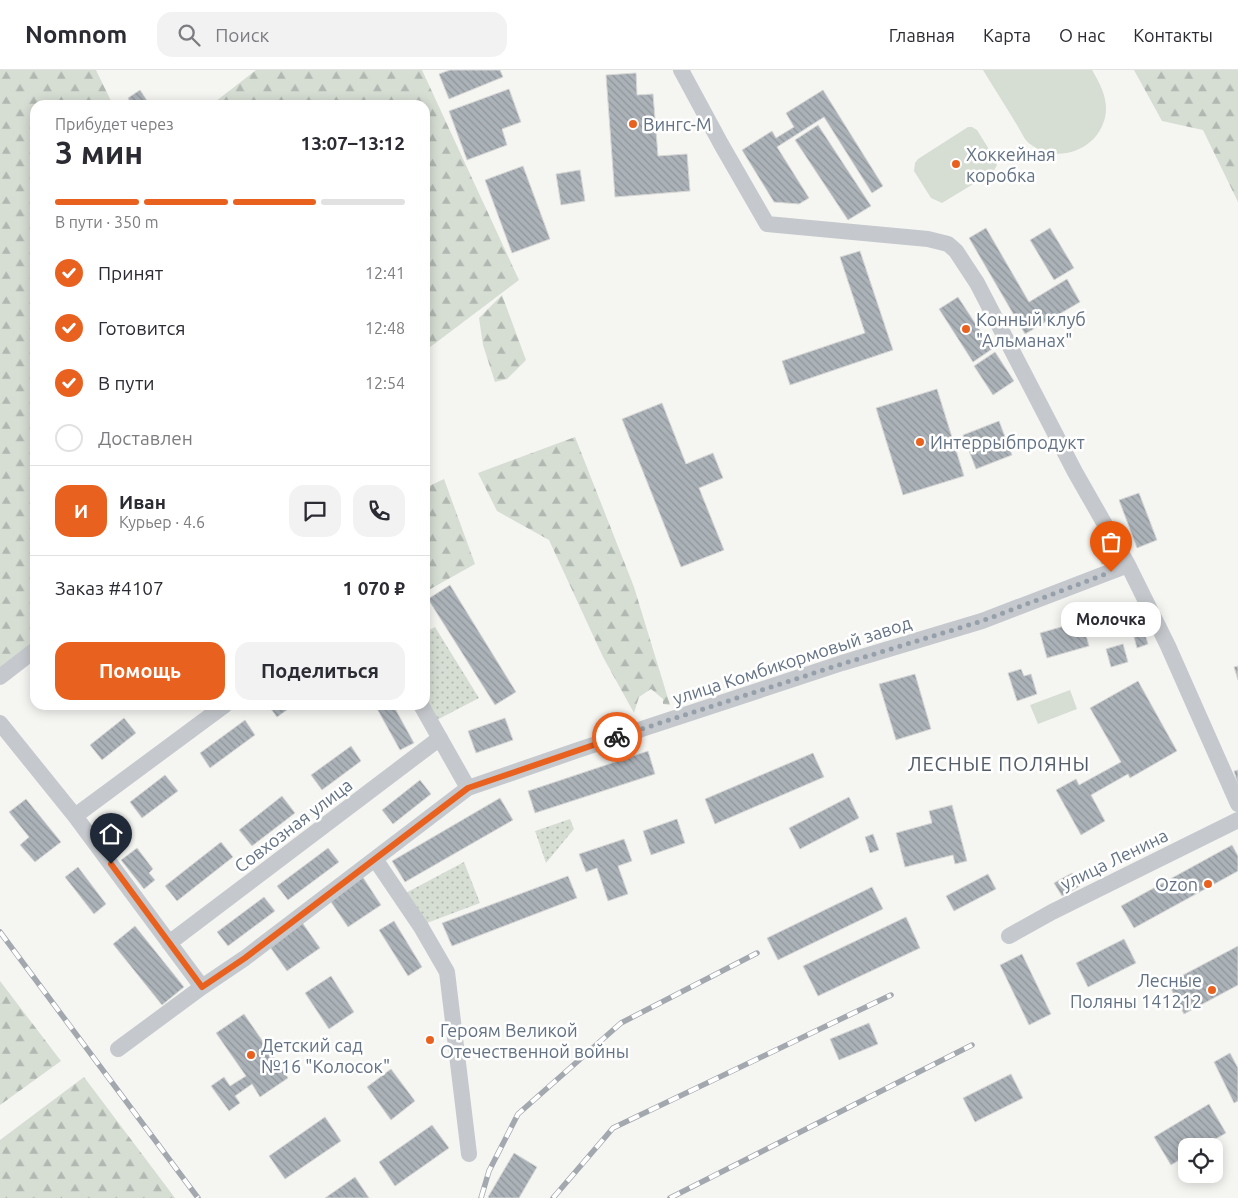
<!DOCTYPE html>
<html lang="ru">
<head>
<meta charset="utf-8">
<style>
	:root { --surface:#fff; --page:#f2f2f3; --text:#2b2b33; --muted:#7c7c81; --line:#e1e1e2; --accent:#e9611f }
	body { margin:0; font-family:Ubuntu,sans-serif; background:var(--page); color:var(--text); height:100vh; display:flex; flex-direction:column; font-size:19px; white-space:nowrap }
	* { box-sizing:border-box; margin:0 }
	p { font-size:16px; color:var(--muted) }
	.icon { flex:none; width:28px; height:28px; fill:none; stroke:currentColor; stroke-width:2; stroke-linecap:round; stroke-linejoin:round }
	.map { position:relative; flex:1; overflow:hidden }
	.side { position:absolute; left:30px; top:30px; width:400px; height:610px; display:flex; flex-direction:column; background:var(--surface); border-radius:15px; box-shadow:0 2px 12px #0003 }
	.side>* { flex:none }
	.controls { position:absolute; left:1178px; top:1068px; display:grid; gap:10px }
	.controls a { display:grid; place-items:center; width:45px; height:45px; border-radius:10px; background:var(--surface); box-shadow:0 2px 12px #0003; font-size:25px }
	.pin { position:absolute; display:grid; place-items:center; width:42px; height:42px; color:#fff; margin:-51px -21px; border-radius:50% 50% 50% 0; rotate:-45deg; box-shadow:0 0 5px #0007 }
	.pin .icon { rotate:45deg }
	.courier { position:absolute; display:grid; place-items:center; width:50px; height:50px; margin:-25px; border:4px solid #e9611f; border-radius:50%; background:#fff; color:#222; box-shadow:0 1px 6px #0007 }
	.bubble { position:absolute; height:35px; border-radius:15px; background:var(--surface); box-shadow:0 2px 12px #0003; font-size:16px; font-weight:700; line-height:35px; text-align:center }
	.head em { font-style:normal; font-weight:700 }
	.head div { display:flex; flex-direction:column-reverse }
	.head { display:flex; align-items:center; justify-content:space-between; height:85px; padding:0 25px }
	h1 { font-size:32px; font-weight:700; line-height:38px }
	.bar { display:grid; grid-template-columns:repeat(4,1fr); gap:8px 5px; align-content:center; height:60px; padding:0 25px }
	.bar i { height:6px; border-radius:4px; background:var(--line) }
	.bar .active { background:var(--accent) }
	.bar p { grid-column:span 4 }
	.line { display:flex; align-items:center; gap:12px; padding:0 25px; border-top:1px solid var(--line) }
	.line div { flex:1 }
	.round { display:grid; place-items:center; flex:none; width:52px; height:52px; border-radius:15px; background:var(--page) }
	ol { padding:0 25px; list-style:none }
	li { display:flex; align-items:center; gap:15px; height:55px }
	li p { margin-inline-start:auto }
	li .icon { padding:5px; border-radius:50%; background:var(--accent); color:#fff; stroke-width:4 }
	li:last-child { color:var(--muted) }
	li i { width:28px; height:28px; border:2px solid var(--line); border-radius:50% }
	.action { display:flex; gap:10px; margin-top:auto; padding:10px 25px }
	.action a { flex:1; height:58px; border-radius:15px; background:var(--accent); color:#fff; font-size:20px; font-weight:700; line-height:58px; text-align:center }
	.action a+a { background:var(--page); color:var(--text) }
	header { display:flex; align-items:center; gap:30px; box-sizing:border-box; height:70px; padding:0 25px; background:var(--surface); border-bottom:1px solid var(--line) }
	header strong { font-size:24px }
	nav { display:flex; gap:28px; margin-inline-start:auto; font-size:18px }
	.search { width:350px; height:45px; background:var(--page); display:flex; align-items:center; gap:12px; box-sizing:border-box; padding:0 18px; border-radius:15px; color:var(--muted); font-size:19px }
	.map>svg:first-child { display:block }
</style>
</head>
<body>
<header>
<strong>Nomnom</strong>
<div class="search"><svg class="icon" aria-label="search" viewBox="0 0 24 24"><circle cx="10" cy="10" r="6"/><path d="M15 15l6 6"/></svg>Поиск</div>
<nav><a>Главная</a><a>Карта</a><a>О нас</a><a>Контакты</a></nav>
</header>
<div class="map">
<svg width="1238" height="1128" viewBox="0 0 1238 1128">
	<defs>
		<pattern id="green-dots" width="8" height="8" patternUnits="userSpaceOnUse" patternTransform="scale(1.25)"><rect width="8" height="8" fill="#d6ddd3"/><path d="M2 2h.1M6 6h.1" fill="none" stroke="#b1b8b1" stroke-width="1.8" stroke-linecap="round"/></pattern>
		<pattern id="forest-firs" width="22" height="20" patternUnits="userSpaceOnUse" patternTransform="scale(1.25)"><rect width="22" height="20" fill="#d6ddd3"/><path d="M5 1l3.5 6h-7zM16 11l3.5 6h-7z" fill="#b1b8b1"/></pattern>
		<pattern id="building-back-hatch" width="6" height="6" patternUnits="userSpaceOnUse" patternTransform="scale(1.25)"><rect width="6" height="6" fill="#abb2b8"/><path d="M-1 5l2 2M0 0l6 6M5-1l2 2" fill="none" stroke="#8f959b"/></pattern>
	</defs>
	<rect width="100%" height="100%" fill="#f5f6f2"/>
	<path fill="url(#green-dots)" d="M435,557L479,628L431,653L425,635V562Z
		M570,749L574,759L546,793L535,761Z
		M464,792L480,833L419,856L400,826Z"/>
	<path fill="url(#forest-firs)" d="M0,0H96L113,35H35V578L0,603Z
		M256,0H422L519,210L425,281V35H211Z
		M1134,0H1238V132L1203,60L1162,51Z
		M502,225L526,290L507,309L495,312L483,275L479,248Z
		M575,367L634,517L670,635L663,634V629L651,619L639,627L634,643L603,587L549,470L497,441L478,403Z
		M444,409L475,494L425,522V418Z
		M0,911L61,991L0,1035Z
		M84,1007L175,1128H0V1070Z"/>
	<path fill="#d6ddd3" d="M983,0H1092C1099,12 1106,24 1106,39C1105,77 1059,97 1030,74C1024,70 1021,61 1017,55C1006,37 994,18 983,0Z
		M968,57H972L977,60L995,89L997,95L993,102L942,133L931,128L914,101L915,93L918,89Z
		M1070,620L1077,639L1038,654L1030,635Z"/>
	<path fill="url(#building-back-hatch)" stroke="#d7d7d5" d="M450,0H500L503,7L449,29L439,4Z
		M636,3L637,25L653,24L658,86L687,84L690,121L615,127L606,5Z
		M509,19L521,52L502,59L507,75L467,90L449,41Z
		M140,20L150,35H132L128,28Z
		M823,20L883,116L872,123L824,47L777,77L809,128L799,134L774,132L742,80L772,61L776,68L794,57L786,43Z
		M818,55L871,136L848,150L795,70Z
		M523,96L550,169L512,183L485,110Z
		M580,100L585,131L561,135L556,104Z
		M986,158L1029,232L1067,209L1080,232L1025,264L969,168Z
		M1050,158L1074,198L1054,210L1030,170Z
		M860,181L893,280L790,315L782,291L865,263L840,187Z
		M958,227L992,279L973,292L939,239Z
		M995,282L1014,311L993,325L974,296Z
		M937,319L964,406L903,425L876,338Z
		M662,333L686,394L713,383L723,408L699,418L724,480L681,497L622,349Z
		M999,351L1012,385L976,399L963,365Z
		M1139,423L1157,470L1137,478L1119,430Z
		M1105,484L1108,492L1102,494L1099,486Z
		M450,515L516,622L495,635L428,529Z
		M1082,551L1089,576L1047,588L1040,563Z
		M1145,564L1148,574L1137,578L1134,567Z
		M1123,574L1128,592L1111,597L1106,579Z
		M1238,596V610L1234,597Z
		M1021,599L1024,606L1031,604L1037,624L1017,631L1008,603Z
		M915,604L931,659L896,670L879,614Z
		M1138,611L1177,681L1130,708L1128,704L1091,725L1105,751L1081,765L1056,720L1076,709L1079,715L1121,692L1090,638Z
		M268,635H294L277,647Z
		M375,635H393L414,673L400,680Z
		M124,648L136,663L102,690L90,675Z
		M505,648L513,670L476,683L468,661Z
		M245,650L255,665L210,698L200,683Z
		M351,676L361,691L322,720L311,705Z
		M648,681L655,704L535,743L528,721Z
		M813,683L824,707L715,754L705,729Z
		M1238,700V715L1234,701Z
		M165,705L178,721L142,748L130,732Z
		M420,710L431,724L393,754L382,740Z
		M282,726L295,743L252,776L239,760Z
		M849,727L859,748L800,779L789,758Z
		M500,728L513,750L405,812L392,791Z
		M26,729L61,772L35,792L20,775L29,767L9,742Z
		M952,735L967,791L955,794L953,785L905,797L896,763L932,753L929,741Z
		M677,749L685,773L651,785L643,761Z
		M873,764L879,780L870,783L865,767Z
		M624,769L632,791L618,796L628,824L608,831L597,798L586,802L579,784Z
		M221,772L233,787L177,831L165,816Z
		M1232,775L1238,786V801L1134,858L1121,836Z
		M137,778L153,799L149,803L155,810L144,819L121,790Z
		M328,778L339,792L288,830L277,816Z
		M78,797L106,834L94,844L65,807Z
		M1072,803L1080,816L1062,826L1054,813Z
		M988,804L996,819L954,841L946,826Z
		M362,806L381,835L348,857L329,829Z
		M568,806L577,828L452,876L442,853Z
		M872,817L883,839L778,890L767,868Z
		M264,827L275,841L228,876L217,862Z
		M906,847L920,878L818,926L803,896Z
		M301,851L320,878L287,901L268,874Z
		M394,851L422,897L408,906L379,860Z
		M135,856L184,917L162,935L113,874Z
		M1124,869L1136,893L1088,917L1076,893Z
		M1238,876V915L1184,944L1168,913Z
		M1022,884L1051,944L1029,955L1000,895Z
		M331,906L354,942L329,959L305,923Z
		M244,944L288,1008L260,1027L252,1014L235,1026L240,1033L229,1041L211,1016L224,1007L230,1016L246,1006L216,963Z
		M869,953L878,974L839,990L830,969Z
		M1230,983L1238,998V1031L1234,1033L1214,992Z
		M391,999L415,1031L391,1050L367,1017Z
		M1011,1004L1023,1028L975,1052L963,1028Z
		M1209,1034L1226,1063L1203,1076H1186V1086L1171,1095L1154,1067Z
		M325,1047L341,1071L285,1109L269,1086Z
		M432,1055L449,1078L395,1116L379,1092Z
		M514,1083L537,1097L519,1128H489L488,1127Z
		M355,1107L369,1128H325Z"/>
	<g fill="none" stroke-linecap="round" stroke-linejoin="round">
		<path stroke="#c5c8cc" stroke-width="16" d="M681,0L721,74L767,154L928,169L948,174L956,181L977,213L1075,402L1128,495L1168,576L1238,734
			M0,607L35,580
			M421,635L468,718
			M0,653L75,746L202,917
			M75,746L225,635
			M375,789L421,857L447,902L469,1084
			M1009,866L1052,842L1238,750
			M169,873L440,668
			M118,979L202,917L245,888L468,718L578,680L842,593L982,551L1128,495"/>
		<defs>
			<path id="rail" d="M0,862L198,1128
				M481,1128L489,1101L518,1044L621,953L757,883
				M553,1128L613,1058L891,925
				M670,1128L972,975"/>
		</defs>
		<use href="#rail" stroke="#a3a8af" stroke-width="5.5"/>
		<use href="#rail" stroke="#fff" stroke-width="4" stroke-dasharray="11" stroke-linecap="butt"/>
	</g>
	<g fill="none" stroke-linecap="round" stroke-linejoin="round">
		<path stroke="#96a0aa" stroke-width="5" stroke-dasharray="0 9" d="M617,667L842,594L982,551L1111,502"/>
		<path stroke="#e9611f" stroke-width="6" d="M111,794L202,917L245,888L468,718L617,667"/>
	</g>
	<g fill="#e9611f" stroke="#fff" stroke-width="2">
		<circle cx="633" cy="54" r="5"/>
		<circle cx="956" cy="94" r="5"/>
		<circle cx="966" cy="259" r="5"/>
		<circle cx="920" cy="372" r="5"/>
		<circle cx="1208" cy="814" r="5"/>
		<circle cx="1212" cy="920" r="5"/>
		<circle cx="430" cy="970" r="5"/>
		<circle cx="251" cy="985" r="5"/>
	</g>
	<g text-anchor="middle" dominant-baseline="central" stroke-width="5" stroke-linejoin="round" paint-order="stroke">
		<g font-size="18" fill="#637284" stroke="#fff" text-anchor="start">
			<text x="643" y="54">Вингс-М</text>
			<text x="966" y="84">Хоккейная<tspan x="966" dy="21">коробка</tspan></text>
			<text x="976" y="249">Конный клуб<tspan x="976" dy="21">"Альманах"</tspan></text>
			<text x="930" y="372">Интеррыбпродукт</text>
			<text x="1198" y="814" text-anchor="end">Ozon</text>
			<text x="1202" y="910" text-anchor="end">Лесные<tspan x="1202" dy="21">Поляны 141212</tspan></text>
			<text x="440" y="960">Героям Великой<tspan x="440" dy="21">Отечественной войны</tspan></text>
			<text x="261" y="975">Детский сад<tspan x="261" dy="21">№16 "Колосок"</tspan></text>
		</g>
		<g font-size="18" fill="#637284" stroke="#fff">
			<text transform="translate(792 590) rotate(-18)">улица Комбикормовый завод</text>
			<text transform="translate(293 755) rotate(-37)">Совхозная улица</text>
			<text transform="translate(1114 789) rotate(-26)">улица Ленина</text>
		</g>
		<g font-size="20" letter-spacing="1" fill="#525c69" stroke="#fff">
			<text x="999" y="693">ЛЕСНЫЕ ПОЛЯНЫ</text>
		</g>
	</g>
</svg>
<div class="controls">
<a><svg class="icon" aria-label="locate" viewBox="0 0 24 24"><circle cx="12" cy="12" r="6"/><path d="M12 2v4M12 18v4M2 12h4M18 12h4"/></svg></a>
</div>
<div class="pin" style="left:1111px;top:502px;background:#ea580c"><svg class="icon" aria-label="bag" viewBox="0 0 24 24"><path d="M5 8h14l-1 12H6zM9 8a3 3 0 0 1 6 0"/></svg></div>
<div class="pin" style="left:111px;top:794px;background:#1f2937"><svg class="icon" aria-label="home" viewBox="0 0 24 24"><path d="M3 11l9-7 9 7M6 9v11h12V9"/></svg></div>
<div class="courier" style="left:617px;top:667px"><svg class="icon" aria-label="bike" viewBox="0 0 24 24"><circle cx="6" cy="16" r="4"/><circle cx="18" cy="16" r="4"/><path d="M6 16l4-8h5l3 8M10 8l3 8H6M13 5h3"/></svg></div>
<div class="bubble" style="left:1061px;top:532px;width:100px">Молочка</div>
<section class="side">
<div class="head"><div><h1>3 мин</h1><p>Прибудет через</p></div><em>13:07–13:12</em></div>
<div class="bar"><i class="active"></i><i class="active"></i><i class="active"></i><i></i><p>В пути · 350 m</p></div>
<ol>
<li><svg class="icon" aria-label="check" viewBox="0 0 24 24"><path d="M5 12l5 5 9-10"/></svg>Принят<p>12:41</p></li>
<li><svg class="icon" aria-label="check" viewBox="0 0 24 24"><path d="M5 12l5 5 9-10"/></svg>Готовится<p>12:48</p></li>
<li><svg class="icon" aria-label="check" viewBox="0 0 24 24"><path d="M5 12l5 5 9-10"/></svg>В пути<p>12:54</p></li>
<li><i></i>Доставлен</li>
</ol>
<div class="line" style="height:90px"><b class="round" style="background:var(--accent);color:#fff">И</b><div><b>Иван</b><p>Курьер · 4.6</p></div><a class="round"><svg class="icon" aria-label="chat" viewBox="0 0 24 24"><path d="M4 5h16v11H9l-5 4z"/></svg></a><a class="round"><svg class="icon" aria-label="phone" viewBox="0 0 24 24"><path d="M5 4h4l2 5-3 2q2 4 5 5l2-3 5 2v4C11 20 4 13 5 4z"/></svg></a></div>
<div class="line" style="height:65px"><div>Заказ #4107</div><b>1 070 ₽</b></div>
<div class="action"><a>Помощь</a><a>Поделиться</a></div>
</section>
</div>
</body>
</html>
